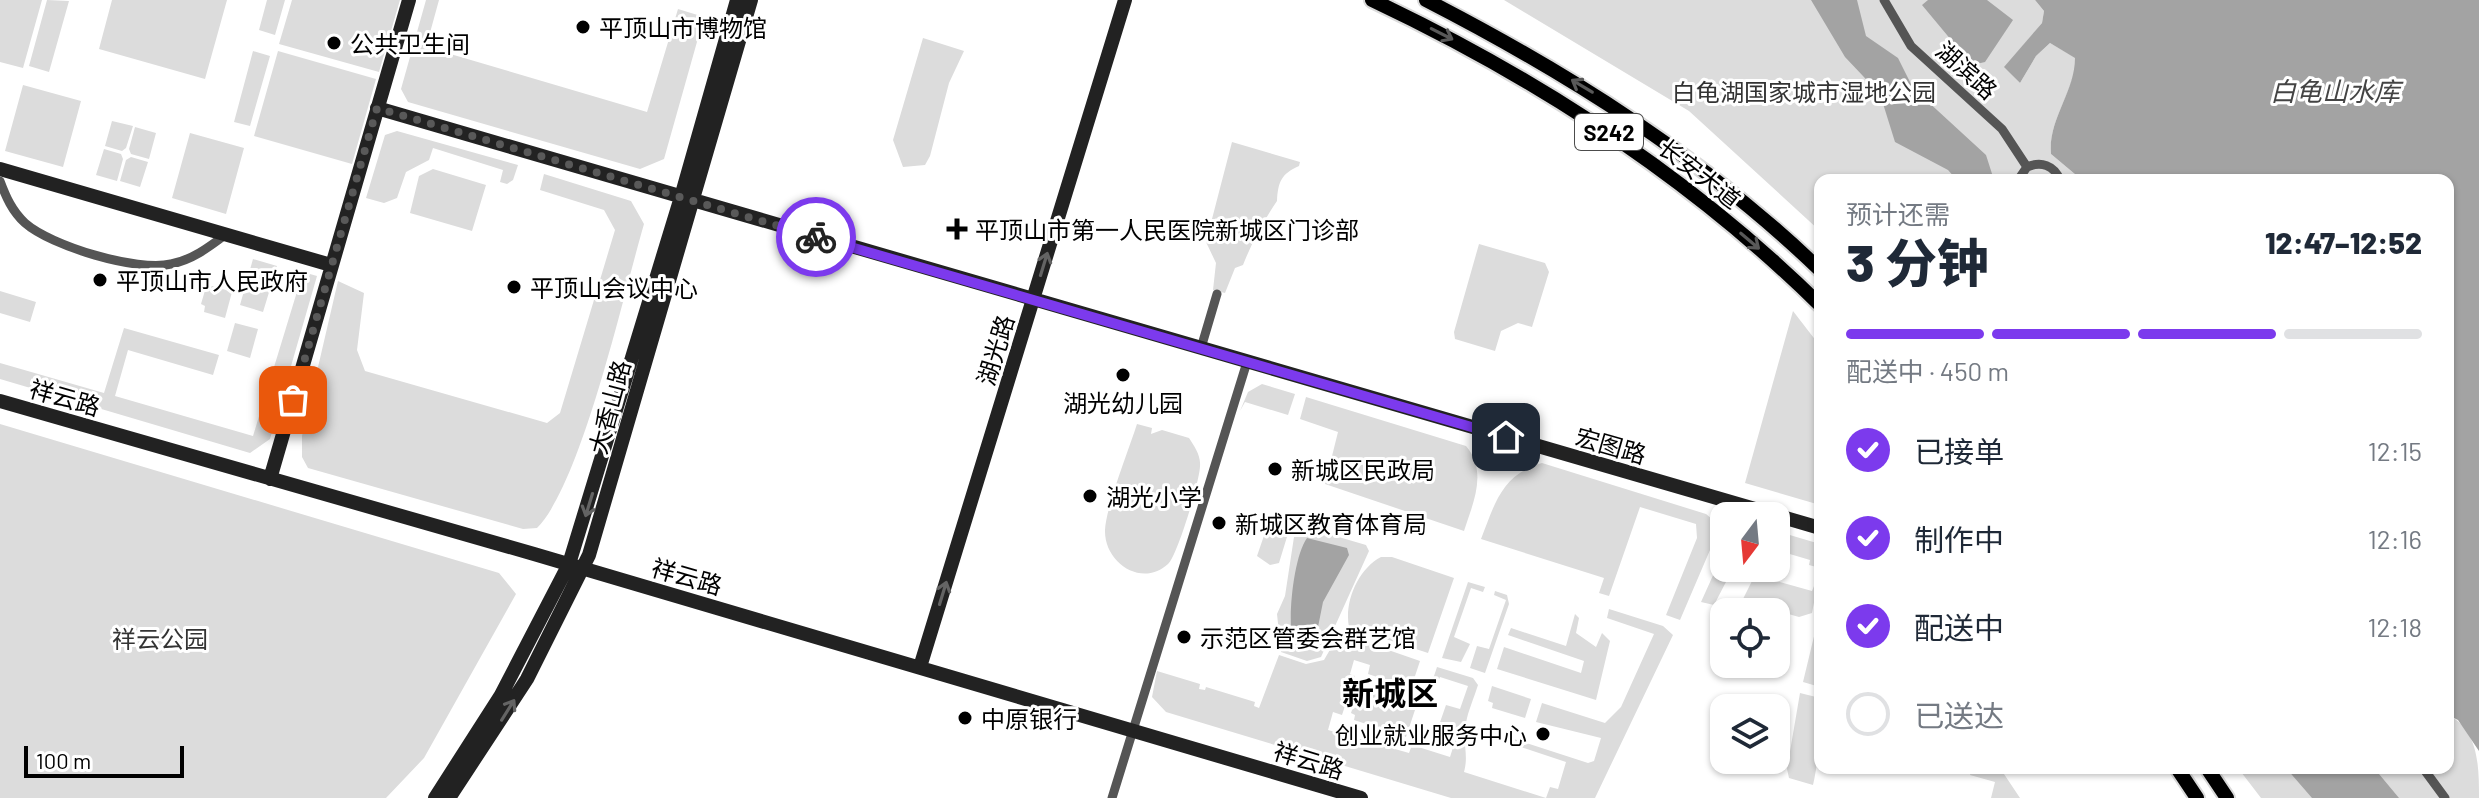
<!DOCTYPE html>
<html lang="zh">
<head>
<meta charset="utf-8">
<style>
	:root { --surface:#fff; --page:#f2f2f3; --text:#1f2937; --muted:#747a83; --line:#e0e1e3; --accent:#7c3aed }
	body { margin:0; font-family:Barlow,"Noto Sans SC",sans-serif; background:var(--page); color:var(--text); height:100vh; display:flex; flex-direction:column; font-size:30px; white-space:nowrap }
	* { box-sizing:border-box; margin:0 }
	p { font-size:26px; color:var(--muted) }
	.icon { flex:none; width:44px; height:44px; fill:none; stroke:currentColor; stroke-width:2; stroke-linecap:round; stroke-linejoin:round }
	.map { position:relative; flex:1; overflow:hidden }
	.panel { position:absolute; left:1814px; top:174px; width:640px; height:600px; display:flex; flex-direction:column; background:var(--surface); border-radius:16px; box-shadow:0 2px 6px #0004 }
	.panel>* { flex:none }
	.needle { width:52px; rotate:196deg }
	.fabs { position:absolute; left:1710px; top:502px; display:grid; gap:16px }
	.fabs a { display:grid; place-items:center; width:80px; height:80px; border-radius:16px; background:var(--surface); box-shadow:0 2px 6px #0004; font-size:40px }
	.scale { position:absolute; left:24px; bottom:20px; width:160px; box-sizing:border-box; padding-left:8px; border:4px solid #000; border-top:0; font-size:22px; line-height:28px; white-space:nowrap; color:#000; -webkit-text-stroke:6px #fff; paint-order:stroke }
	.pin { position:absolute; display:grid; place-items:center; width:68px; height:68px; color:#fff; margin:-34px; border-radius:16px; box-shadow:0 4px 12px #0006 }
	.courier { position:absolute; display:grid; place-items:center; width:80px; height:80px; margin:-40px; border:6px solid #7c3aed; border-radius:50%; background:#fff; color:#222; box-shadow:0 2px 10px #0007 }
	.summary em { font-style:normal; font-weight:800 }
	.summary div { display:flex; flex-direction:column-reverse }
	.summary { display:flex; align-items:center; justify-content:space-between; height:136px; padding:0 32px }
	h1 { font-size:52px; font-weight:800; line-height:60px }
	.bar { display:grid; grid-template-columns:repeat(4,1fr); gap:12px 8px; align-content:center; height:96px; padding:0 32px }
	.bar i { height:10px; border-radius:6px; background:var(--line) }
	.bar .active { background:var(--accent) }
	.bar p { grid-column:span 4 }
	ol { padding:0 32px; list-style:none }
	li { display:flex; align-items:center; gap:24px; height:88px }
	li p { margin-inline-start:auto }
	li .icon { padding:8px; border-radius:50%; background:var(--accent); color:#fff; stroke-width:4 }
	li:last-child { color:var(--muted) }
	li i { width:44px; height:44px; border:4px solid var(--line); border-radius:50% }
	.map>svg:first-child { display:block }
</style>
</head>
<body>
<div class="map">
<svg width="2479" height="798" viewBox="0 0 2479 798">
	<rect width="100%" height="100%" fill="#fff"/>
	<path fill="#dcdcdc" d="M0,0H42L23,68L0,62Z
		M47,0L69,1L49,72L29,66Z
		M112,0H227L205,79L99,49Z
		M267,0H285L275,35L259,30Z
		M292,0H400L379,72L279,44Z
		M426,0H439L428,40L430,48L647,112L678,9L704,17L664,159L640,169L408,102L401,89Z
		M1504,0H2035L2044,11L2042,23L2005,67L2020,83L2036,56L2050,43L2076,58C2075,92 2048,119 2051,154L2082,180H1820V231L1689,111Z
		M923,38L964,51L949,83L930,156L925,165L903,167L893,140Z
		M253,51L270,56L250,126L234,122Z
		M278,51L376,79L352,164L254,136Z
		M23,85L81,101L63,167L5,151Z
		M112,121L133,126L126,148L122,151L105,146Z
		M135,127L156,133L149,159L131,154L129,149Z
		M397,131L518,165L513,180L507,184L500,182L503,170L433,148L429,160L406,172L397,198L384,203L366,198L385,135Z
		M190,133L244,148L226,214L172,198Z
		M1232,142L1300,162L1299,166C1281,174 1278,182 1277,201C1264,220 1252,242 1243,265L1235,268L1225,293L1213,290L1216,263L1206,242Z
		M104,149L121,154L123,159L117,181L96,175Z
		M131,157L148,162L140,187L120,181L126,160Z
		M433,169L486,185L472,231L410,213L419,176Z
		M544,174L631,201L644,224C624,292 582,483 537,528L523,529L308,468L302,457V436L338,281L364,293L357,350L365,371L547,423L560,413L615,230L604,210L540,190Z
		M1479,244L1545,263L1549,272L1532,327L1518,323L1501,331L1495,351L1455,339L1454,332Z
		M253,259L277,266L263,312L240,305Z
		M303,272L317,276L270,439L250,453L0,379V363L104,393L124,328L219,355L213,375L128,350L115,396L253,436Z
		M213,286L232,292L225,318L204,312L205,306L201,304L206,287Z
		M0,291L36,302L30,322L0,313Z
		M1793,311L1820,346V505L1745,483Z
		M235,323L258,329L250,358L227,351Z
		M1262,384L1295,394L1288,415L1245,402L1240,411L1248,392Z
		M1306,397L1466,446C1488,472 1473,503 1464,531L1325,484L1338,432L1300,419Z
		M0,424L499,573L516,594L424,758L386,798H0Z
		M1137,424L1152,428L1151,434L1162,430L1189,438C1194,446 1201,455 1200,466C1200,480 1177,557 1168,564C1142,588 1104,563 1105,530C1106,507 1129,449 1137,424Z
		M1542,463L1706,514L1712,519L1713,543L1680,620L1666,615L1697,538L1696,524L1640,507L1609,596L1599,593L1604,578L1481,539C1495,503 1502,474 1542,463Z
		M1277,517L1287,520L1290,527L1279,563L1270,565L1257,556L1268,524Z
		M1308,528L1366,545L1369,551L1321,657L1307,661L1281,652L1277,614L1285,596L1294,537L1298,530Z
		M1776,531L1820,544V568L1809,565L1810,560L1776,550Z
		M1724,551V568H1736L1732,581L1727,580L1714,605L1701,602Z
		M1381,557H1392L1454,578L1428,653L1349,627C1344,602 1358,569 1381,557Z
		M1820,571L1812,613L1799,617L1742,601L1755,575L1812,591Z
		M1468,582L1485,587L1483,592L1471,588L1454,637L1470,644L1461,662L1442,658Z
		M1495,591L1507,595L1509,604L1485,673L1470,668L1477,646L1489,649L1506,600L1494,595Z
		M1609,609L1663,626L1673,635L1595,798H1451L1166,712L1152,697L1157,671L1200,684L1199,689L1205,690L1206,687L1255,702L1254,706L1259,708L1279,655L1306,664L1324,660L1335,641L1348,636L1420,661L1411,688L1368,674L1370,665L1354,660L1350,674L1355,676L1342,715L1333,712L1328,730L1409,753L1412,745L1450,757L1457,735L1438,728L1446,705L1460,709L1468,686L1440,677L1437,684L1432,682L1437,667L1473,678L1478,685C1474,698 1468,711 1466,723C1462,744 1469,754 1464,772L1546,798L1550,787L1558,789L1566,762L1479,733L1477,727L1588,763L1594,761L1601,738L1536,722L1542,703L1605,723L1621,707L1654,634L1607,618Z
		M1575,614L1579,618L1576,633L1596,647L1602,633L1610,641L1596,700L1497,669L1504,647L1581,673L1584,661L1508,635L1511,628L1566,646Z
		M1820,625V687L1803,682L1816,628Z
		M1492,686L1531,699L1525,718L1492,708L1493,703L1488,701Z
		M1359,689L1416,707L1406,737L1354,720L1355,715L1351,713Z
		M1800,693L1820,698C1820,727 1820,754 1813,785L1789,778L1787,769Z
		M2448,715C2479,730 2479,767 2479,798H2261L2238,768H2448Z
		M1972,768H2000L2020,798H1991L1995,782L1970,775Z"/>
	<path fill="#a3a3a3" d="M1811,0H1857L1866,36L1898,58L1913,88L1986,155L1994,180H1957L1948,170L1895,142L1880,94L1845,57Z
		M1928,0H1987L2013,20L1985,62L1972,65L1922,5Z
		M2035,0H2479V751L2458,720L2448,715V180H2082L2051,154C2048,119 2075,92 2075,58L2050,43L2036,56L2020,83L2004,67L2042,23L2044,11Z
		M1307,538L1347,548L1349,555L1323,602L1318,627L1306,639L1292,636C1288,614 1294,556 1307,538Z
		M2286,768H2380L2379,774L2399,798H2312Z"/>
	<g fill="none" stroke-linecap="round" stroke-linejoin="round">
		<defs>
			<path id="primary" d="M1372,0C1537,78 1689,176 1820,305
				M1426,0C1568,73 1705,159 1820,270
				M2177,768L2197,798
				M2207,768L2227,798"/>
		</defs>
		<use href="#primary" stroke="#dbdbdb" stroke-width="18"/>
		<path stroke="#555" stroke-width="9" d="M1884,0L1911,46L2002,129L2027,167
			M2018,180L2027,167C2041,161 2054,165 2060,180
			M0,181C6,197 12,211 25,223C51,246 137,272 171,264C192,260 209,247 225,235
			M1201,348L1217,294
			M2423,768L2445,798
			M1112,798L1247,362"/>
		<path stroke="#222" stroke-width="14" d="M377,108L1820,528
			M0,169L331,265
			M0,401L534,554L1361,798
			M270,479L409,0
			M920,667L1125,0
			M435,798L501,695L569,564L681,197L737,0
			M449,798L527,679L589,555L751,0"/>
		<use href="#primary" stroke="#000" stroke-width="14"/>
	</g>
	<defs><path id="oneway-shaft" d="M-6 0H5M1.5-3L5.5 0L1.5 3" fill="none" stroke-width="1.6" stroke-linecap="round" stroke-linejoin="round" transform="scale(2)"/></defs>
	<g stroke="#595959">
		<use href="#oneway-shaft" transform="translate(1442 34) rotate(27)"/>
		<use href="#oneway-shaft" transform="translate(1582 86) rotate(-149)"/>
		<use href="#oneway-shaft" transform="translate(1750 241) rotate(40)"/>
	</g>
	<g stroke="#646464">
		<use href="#oneway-shaft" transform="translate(1044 264) rotate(-73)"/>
		<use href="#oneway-shaft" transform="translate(589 505) rotate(107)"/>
		<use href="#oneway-shaft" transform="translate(943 593) rotate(-73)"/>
		<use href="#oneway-shaft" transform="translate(508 710) rotate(-58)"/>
	</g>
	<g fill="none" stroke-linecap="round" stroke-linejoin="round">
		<path stroke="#595959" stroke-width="8" stroke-dasharray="0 14.4" d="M293,400L377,108L816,237"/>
		<path stroke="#7c3aed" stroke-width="10" d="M816,237L1506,437"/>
	</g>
	<g fill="#000" stroke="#fff" stroke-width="3">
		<circle cx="583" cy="27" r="8"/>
		<circle cx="334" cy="43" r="8"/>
		<path d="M953 217h8v8h8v8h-8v8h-8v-8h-8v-8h8z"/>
		<circle cx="100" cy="280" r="8"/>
		<circle cx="514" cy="287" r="8"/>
		<circle cx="1123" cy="375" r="8"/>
		<circle cx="1275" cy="469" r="8"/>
		<circle cx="1090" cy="496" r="8"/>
		<circle cx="1219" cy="523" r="8"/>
		<circle cx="1184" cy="637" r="8"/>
		<circle cx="965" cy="718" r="8"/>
		<circle cx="1543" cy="734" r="8"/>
	</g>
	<g text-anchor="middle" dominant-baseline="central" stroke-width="6" stroke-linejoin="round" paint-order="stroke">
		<rect fill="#fff" stroke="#4c4c4c" stroke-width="2" x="1575" y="114" width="68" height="36" rx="6"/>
		<g font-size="22" font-weight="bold" fill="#000">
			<text x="1609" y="132">S242</text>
		</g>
		<g font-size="24" fill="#000" stroke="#fff" text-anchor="start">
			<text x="599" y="27">平顶山市博物馆</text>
			<text x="350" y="43">公共卫生间</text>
			<text x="975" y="229">平顶山市第一人民医院新城区门诊部</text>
			<text x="116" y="280">平顶山市人民政府</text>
			<text x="530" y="287">平顶山会议中心</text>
			<text x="1123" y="402" text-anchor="middle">湖光幼儿园</text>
			<text x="1291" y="469">新城区民政局</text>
			<text x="1106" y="496">湖光小学</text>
			<text x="1235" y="523">新城区教育体育局</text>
			<text x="1200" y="637">示范区管委会群艺馆</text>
			<text x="981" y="718">中原银行</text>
			<text x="1527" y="734" text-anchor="end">创业就业服务中心</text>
		</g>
		<g font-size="24" fill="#000" stroke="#fff">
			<text transform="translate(1967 70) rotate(42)">湖滨路</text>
			<text transform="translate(1700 173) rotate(38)">长安大道</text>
			<text transform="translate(995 350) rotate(-73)">湖光路</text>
			<text transform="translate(65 397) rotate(16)">祥云路</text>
			<text transform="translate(609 407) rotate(-75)">大香山路</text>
			<text transform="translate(1611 445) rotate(16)">宏图路</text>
			<text transform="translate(687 576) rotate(16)">祥云路</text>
			<text transform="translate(1309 760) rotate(17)">祥云路</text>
		</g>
		<g font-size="24" fill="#333" stroke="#fff">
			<text x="1804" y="91">白龟湖国家城市湿地公园</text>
			<text x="160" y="638">祥云公园</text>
		</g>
		<g font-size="26" font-style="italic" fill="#444" stroke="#fff">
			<text x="2335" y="90">白龟山水库</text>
		</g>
		<g font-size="32" font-weight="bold" fill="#000" stroke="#fff">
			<text x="1390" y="692">新城区</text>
		</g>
	</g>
</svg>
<div class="fabs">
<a><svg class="needle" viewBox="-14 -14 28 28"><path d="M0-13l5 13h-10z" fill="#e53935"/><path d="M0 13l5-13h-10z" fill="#747a83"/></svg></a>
<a><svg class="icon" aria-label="locate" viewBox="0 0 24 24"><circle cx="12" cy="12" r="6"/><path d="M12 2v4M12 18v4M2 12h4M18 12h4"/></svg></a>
<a><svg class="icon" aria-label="layers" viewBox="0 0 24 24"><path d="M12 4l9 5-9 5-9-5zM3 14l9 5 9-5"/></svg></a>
</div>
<div class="scale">100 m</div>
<div class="pin" style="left:293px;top:400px;background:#ea580c"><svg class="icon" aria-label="bag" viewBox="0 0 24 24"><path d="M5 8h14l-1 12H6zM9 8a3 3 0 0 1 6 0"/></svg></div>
<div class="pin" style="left:1506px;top:437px;background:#1f2937"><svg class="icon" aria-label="home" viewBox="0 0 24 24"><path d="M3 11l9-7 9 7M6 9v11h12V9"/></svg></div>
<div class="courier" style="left:816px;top:237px"><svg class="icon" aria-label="bike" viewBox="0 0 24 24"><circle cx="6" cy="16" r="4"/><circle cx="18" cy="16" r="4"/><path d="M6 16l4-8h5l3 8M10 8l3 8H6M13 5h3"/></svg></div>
<section class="panel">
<div class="summary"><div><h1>3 分钟</h1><p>预计还需</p></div><em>12:47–12:52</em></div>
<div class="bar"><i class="active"></i><i class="active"></i><i class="active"></i><i></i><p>配送中 · 450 m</p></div>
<ol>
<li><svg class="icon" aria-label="check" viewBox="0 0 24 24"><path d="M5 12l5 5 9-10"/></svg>已接单<p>12:15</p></li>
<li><svg class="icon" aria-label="check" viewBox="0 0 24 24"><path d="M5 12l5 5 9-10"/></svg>制作中<p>12:16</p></li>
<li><svg class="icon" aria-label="check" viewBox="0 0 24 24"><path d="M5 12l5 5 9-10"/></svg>配送中<p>12:18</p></li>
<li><i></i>已送达</li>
</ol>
</section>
</div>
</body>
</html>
